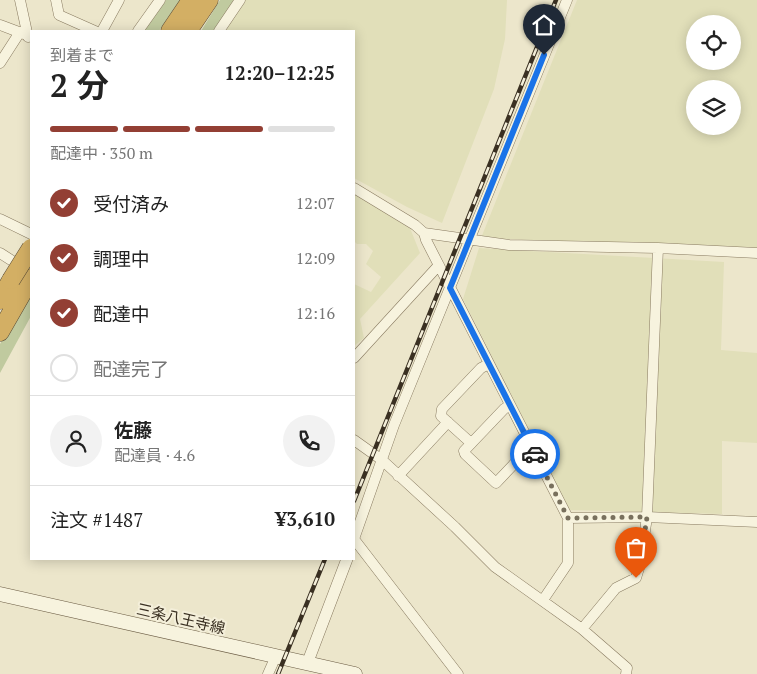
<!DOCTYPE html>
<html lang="ja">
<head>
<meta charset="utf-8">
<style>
	:root { --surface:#fff; --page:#f2f2f2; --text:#222; --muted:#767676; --line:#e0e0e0; --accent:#933f34 }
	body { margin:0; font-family:"PT Serif","Noto Sans JP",serif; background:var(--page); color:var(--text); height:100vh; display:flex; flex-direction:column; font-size:19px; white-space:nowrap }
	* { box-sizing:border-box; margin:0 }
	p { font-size:16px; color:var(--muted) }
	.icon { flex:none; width:28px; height:28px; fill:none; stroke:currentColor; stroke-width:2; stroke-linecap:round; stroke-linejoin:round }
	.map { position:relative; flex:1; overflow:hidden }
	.panel { position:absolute; left:30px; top:30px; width:325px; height:530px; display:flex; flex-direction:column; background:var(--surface); border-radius:0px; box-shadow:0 2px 12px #0003 }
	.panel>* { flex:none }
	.tools { position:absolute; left:686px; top:15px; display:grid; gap:10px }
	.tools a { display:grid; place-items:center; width:55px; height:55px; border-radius:50%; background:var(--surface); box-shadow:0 2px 12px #0003; font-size:25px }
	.pin { position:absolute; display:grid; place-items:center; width:42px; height:42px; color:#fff; margin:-51px -21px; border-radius:50% 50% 50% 0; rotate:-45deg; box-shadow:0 0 5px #0007 }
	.pin .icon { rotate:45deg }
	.courier { position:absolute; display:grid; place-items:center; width:50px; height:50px; margin:-25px; border:4px solid #1a73e8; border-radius:50%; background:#fff; color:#222; box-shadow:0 1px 6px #0007 }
	.headline em { font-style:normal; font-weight:700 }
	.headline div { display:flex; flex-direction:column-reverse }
	.headline { display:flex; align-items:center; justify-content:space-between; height:85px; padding:0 20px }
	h1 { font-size:32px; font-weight:700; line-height:38px }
	.bar { display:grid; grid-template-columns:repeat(4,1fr); gap:8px 5px; align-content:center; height:60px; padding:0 20px }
	.bar i { height:6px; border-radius:4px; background:var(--line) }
	.bar .current { background:var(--accent) }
	.bar p { grid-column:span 4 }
	.line { display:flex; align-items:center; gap:12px; padding:0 20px; border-top:1px solid var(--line) }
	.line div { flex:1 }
	.round { display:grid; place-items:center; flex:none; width:52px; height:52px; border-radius:26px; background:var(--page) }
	ol { padding:0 20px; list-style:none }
	li { display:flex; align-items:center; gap:15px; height:55px }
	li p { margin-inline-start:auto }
	li .icon { padding:5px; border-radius:50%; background:var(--accent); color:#fff; stroke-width:4 }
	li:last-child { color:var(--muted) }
	li i { width:28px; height:28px; border:2px solid var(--line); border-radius:50% }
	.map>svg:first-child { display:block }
</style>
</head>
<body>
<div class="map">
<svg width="757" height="674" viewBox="0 0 757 674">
	<rect width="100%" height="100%" fill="#ece6cb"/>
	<path fill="#e1dfb9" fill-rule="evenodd" d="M243,0H507L505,39L494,89L442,223L407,207L354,178V31H222Z
		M577,0H757V249L481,238ZM695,24H732V61H695ZM695,89H732V126H695Z
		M354,194L410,228L420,253L360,319L364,338L354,346V284L371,292L381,277L366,264L373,251L366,244H357L354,241Z
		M479,248L724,262L721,350L757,353V443L722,441V514L569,510L463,299Z"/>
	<path fill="#c0ca9f" d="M166,0H180L159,31H144Z
		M220,0H234L214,31H201Z
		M31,289V316L0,373V344Z"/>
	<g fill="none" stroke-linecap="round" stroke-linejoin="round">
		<defs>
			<path id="minor" d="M20,0L28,37
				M56,0L59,15L95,31
				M0,25L24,34
				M102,31L119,0
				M138,31L160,0
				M219,31L240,0
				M0,63L20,32
				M354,188L415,225L424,233L426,240L568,518V563L543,600
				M0,219L31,234
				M424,233L509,245L658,248L757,253
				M0,253L22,267
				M354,358L439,265
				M510,405L504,409L464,451L465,454L496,483L531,446
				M354,440L382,460L455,527L495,567L582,629L627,668L626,674
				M471,443L441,416L442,409L481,368L489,364
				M398,476L448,422
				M568,518L647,517L757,522
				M354,539L394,425L567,0
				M354,539L458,674
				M582,629L616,588L636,578L640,565L647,517L658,248
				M268,674L276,656"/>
			<path id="tertiary" d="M307,664L347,559"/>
			<path id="secondary" d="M0,594L355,674"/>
			<path id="motorway" d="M170,31L191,0
				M188,31L209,0
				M0,300L11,280
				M0,332L31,278"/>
		</defs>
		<use href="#minor" stroke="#887a60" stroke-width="11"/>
		<use href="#tertiary" stroke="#887a60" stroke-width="12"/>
		<use href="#secondary" stroke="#6a5b43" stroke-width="15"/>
		<use href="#motorway" stroke="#564834" stroke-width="19"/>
		<use href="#minor" stroke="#f7f3de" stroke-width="10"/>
		<use href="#tertiary" stroke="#f7f3de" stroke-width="11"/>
		<use href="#secondary" stroke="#f7f3de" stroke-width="14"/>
		<use href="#motorway" stroke="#d3af64" stroke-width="18"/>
		<defs>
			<path id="rail" d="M354,501L556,0
				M278,674L325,559"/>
		</defs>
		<use href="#rail" stroke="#3a3022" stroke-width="4.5"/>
		<use href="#rail" stroke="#f4efda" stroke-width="2.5" stroke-dasharray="8" stroke-linecap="butt"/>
		<defs>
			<path id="motorway-bridge" d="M11,280L31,248"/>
		</defs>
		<use href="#motorway-bridge" stroke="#564834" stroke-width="19" stroke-linecap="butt"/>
		<use href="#motorway-bridge" stroke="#d3af64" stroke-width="18"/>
	</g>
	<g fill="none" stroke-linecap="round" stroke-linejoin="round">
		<path stroke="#78705d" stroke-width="5" stroke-dasharray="0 9" d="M535,454L568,518L647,517L640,565L636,578"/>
		<path stroke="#1a73e8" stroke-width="6" d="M535,454L450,288L544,55"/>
	</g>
	<g text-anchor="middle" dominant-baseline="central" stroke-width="4" stroke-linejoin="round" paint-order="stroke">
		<g font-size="15" fill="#3a3022" stroke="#f4efda">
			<text transform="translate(181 618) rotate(13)">三条八王寺線</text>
		</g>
	</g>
</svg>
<div class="tools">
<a><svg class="icon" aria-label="locate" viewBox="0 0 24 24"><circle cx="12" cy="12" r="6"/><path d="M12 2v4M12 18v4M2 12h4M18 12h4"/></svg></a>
<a><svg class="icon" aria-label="layers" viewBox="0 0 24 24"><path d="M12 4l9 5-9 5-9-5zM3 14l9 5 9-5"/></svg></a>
</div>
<div class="pin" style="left:636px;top:578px;background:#ea580c"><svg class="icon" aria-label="bag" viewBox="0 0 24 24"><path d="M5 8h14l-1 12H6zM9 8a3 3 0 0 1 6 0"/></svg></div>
<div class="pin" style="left:544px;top:55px;background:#1f2937"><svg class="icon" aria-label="home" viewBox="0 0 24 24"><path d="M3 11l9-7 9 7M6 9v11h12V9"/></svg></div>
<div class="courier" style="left:535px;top:454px"><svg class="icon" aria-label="car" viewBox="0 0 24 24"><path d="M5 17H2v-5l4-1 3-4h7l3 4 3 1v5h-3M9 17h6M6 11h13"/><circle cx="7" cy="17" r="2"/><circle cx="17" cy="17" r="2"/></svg></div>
<section class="panel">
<div class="headline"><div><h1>2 分</h1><p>到着まで</p></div><em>12:20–12:25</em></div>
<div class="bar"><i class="current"></i><i class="current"></i><i class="current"></i><i></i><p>配達中 · 350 m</p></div>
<ol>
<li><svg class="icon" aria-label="check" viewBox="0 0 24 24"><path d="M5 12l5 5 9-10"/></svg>受付済み<p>12:07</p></li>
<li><svg class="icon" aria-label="check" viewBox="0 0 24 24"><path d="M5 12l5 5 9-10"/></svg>調理中<p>12:09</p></li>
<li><svg class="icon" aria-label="check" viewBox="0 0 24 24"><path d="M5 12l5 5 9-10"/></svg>配達中<p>12:16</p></li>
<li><i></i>配達完了</li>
</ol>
<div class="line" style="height:90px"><a class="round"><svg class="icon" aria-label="person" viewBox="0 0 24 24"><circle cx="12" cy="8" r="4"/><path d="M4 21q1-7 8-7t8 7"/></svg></a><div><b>佐藤</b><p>配達員 · 4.6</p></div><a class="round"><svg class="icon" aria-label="phone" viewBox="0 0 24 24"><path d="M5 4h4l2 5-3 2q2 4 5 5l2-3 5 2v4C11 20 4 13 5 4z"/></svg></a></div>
<div class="line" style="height:65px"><div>注文 #1487</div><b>¥3,610</b></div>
</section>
</div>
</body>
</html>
